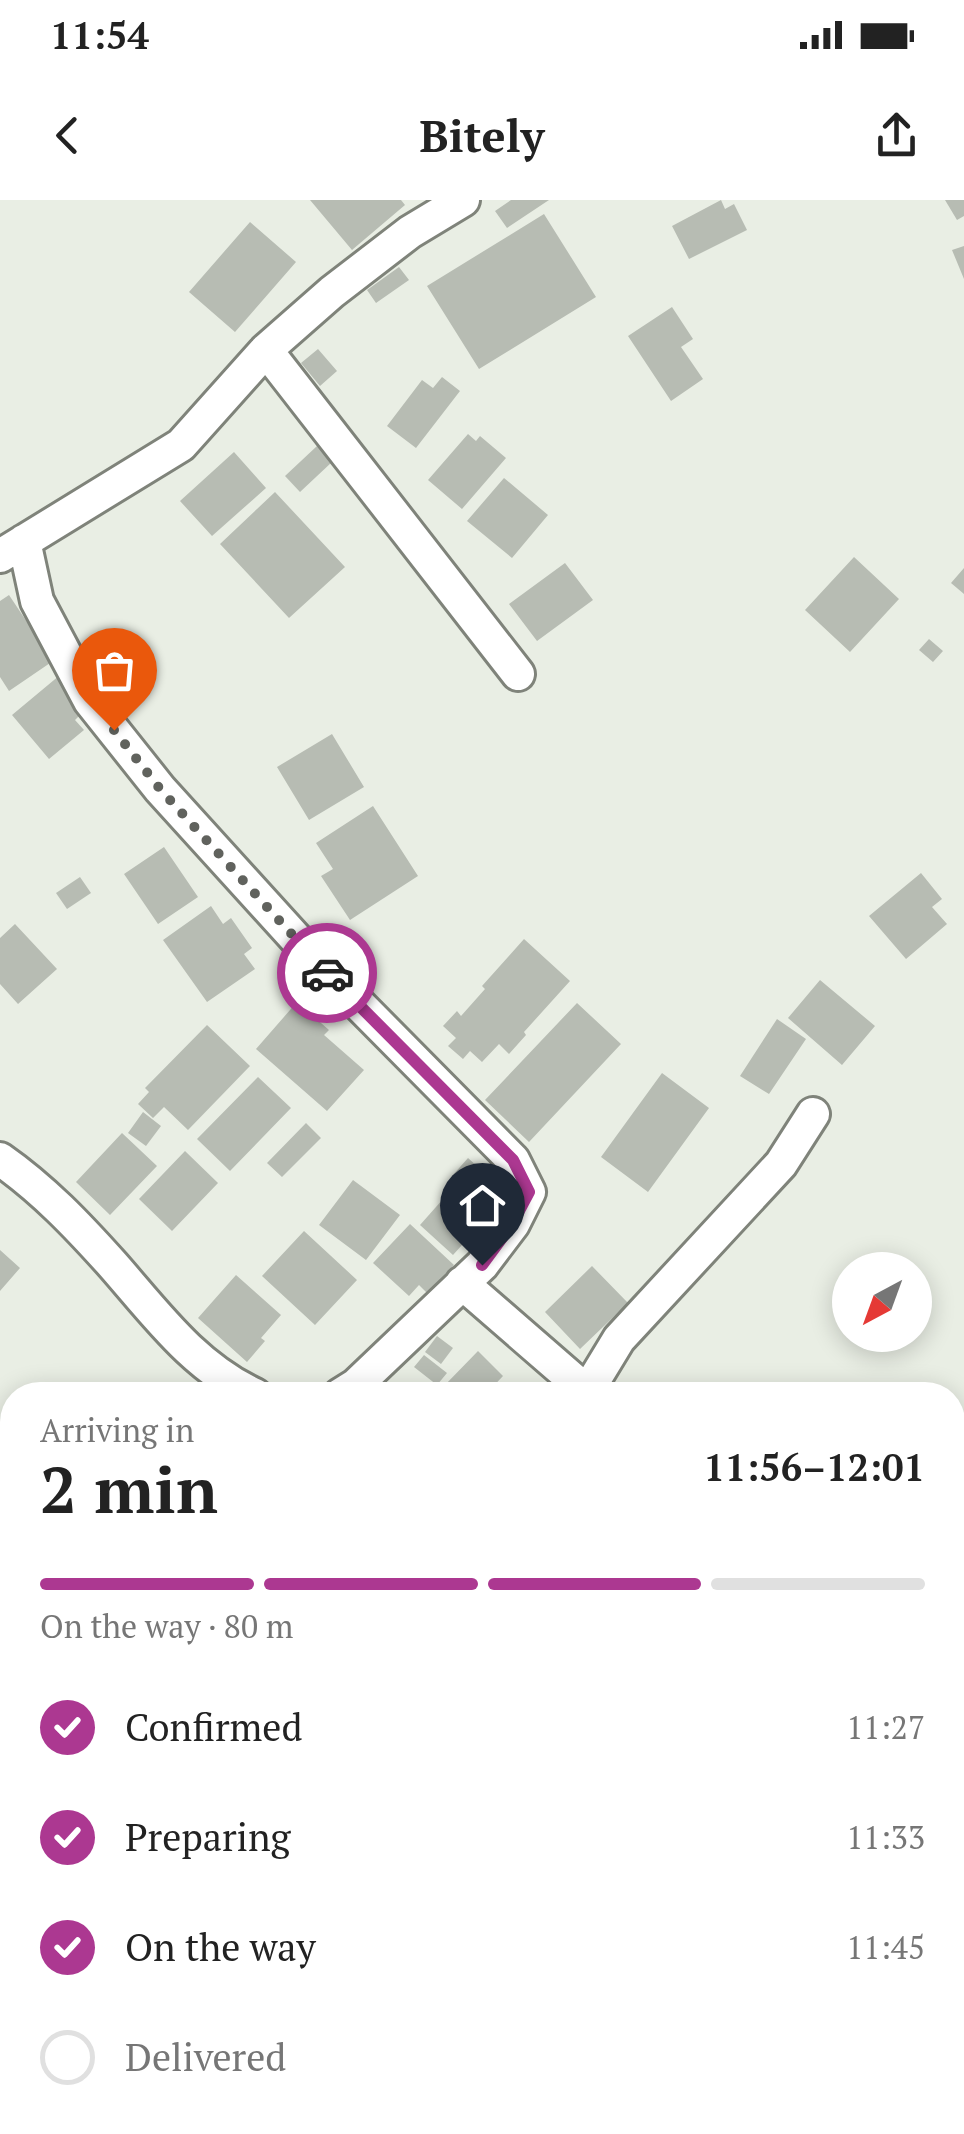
<!DOCTYPE html>
<html lang="en">
<head>
<meta charset="utf-8">
<style>
	:root { --surface:#fff; --page:#f6f6f6; --text:#222; --muted:#767676; --line:#e0e0e0; --accent:#ac3891 }
	body { margin:0; font-family:"PT Serif",serif; background:var(--page); color:var(--text); height:100vh; display:flex; flex-direction:column; font-size:38px; white-space:nowrap }
	* { box-sizing:border-box; margin:0 }
	p { font-size:32px; color:var(--muted) }
	.icon { flex:none; width:55px; height:55px; fill:none; stroke:currentColor; stroke-width:2; stroke-linecap:round; stroke-linejoin:round }
	.map { position:relative; flex:1; overflow:hidden }
	.side { position:absolute; left:0px; top:1182px; width:965px; height:752px; display:flex; flex-direction:column; background:var(--surface); border-radius:40px 40px 0 0; box-shadow:0 5px 25px #0003 }
	.side>* { flex:none }
	.needle { width:65px; rotate:221deg }
	.tools { position:absolute; left:832px; top:1052px; display:grid; gap:20px }
	.tools a { display:grid; place-items:center; width:100px; height:100px; border-radius:50%; background:var(--surface); box-shadow:0 5px 25px #0003; font-size:50px }
	.pin { position:absolute; display:grid; place-items:center; width:85px; height:85px; color:#fff; margin:-102px -42px; border-radius:50% 50% 50% 0; rotate:-45deg; box-shadow:0 0 10px #0007 }
	.pin .icon { rotate:45deg }
	.courier { position:absolute; display:grid; place-items:center; width:100px; height:100px; margin:-50px; border:8px solid #ac3891; border-radius:50%; background:#fff; color:#222; box-shadow:0 2px 12px #0007 }
	.summary em { font-style:normal; font-weight:700 }
	.summary div { display:flex; flex-direction:column-reverse }
	.summary { display:flex; align-items:center; justify-content:space-between; height:170px; padding:0 40px }
	h1 { font-size:65px; font-weight:700; line-height:75px }
	.bar { display:grid; grid-template-columns:repeat(4,1fr); gap:15px 10px; align-content:center; height:120px; padding:0 40px }
	.bar i { height:12px; border-radius:8px; background:var(--line) }
	.bar .current { background:var(--accent) }
	.bar p { grid-column:span 4 }
	ol { padding:0 40px; list-style:none }
	li { display:flex; align-items:center; gap:30px; height:110px }
	li p { margin-inline-start:auto }
	li .icon { padding:10px; border-radius:50%; background:var(--accent); color:#fff; stroke-width:4 }
	li:last-child { color:var(--muted) }
	li i { width:55px; height:55px; border:5px solid var(--line); border-radius:50% }
	.status { display:flex; justify-content:space-between; align-items:center; height:70px; padding:0 50px; background:var(--surface); direction:ltr }
	.status svg { height:28px; fill:currentColor }
	header { display:flex; justify-content:space-between; align-items:center; height:130px; padding:0 40px; background:var(--surface); font-size:45px; font-weight:700 }
	.map>svg:first-child { display:block }
</style>
</head>
<body>
<div class="status"><b>11:54</b><svg viewBox="0 0 49 12"><path d="M0 12V9h3v3zM5 12V6h3v6zM10 12V3h3v9zM15 12V0h3v12zM26 1h20v11H26zM47 4h2v5h-2z"/></svg></div>
<header><svg class="icon" aria-label="back" viewBox="0 0 24 24"><path d="M15 5l-7 7 7 7"/></svg>Bitely<svg class="icon" aria-label="share" viewBox="0 0 24 24"><path d="M12 15V3M7 8l5-5 5 5M5 13v7h14v-7"/></svg></header>
<div class="map">
<svg width="964" height="1934" viewBox="0 0 964 1934">
	<rect width="100%" height="100%" fill="#e9eee4"/>
	<path fill="#b7bcb3" d="M310,0H401L405,5L352,50Z
		M511,0H549L507,28L495,11Z
		M721,0L725,9L734,4L747,30L689,59L672,26Z
		M945,0H964V16L957,20Z
		M544,14L596,97L479,169L427,86Z
		M250,22L296,62L235,132L189,92Z
		M964,46V79L952,50Z
		M399,67L409,80L376,103L367,90Z
		M672,107L693,139L681,147L703,179L671,201L628,136Z
		M318,149L337,171L320,186L301,163Z
		M442,177L460,191L416,248L387,226L422,180L433,188Z
		M468,234L476,241L480,236L506,258L462,309L428,280Z
		M317,246L332,262L300,292L285,276Z
		M234,252L266,288L212,336L180,301Z
		M504,278L548,315L512,358L467,321Z
		M275,292L345,367L289,418L220,344Z
		M854,357L899,399L850,452L805,410Z
		M565,363L593,400L537,441L509,404Z
		M964,368V394L951,383Z
		M9,395L53,461L9,491L0,477V401Z
		M929,439L943,451L933,462L919,450Z
		M60,475L79,498L71,504L80,515L75,520L84,530L49,559L12,515Z
		M332,534L364,587L309,620L277,567Z
		M373,606L418,676L350,720L321,676L333,669L316,643Z
		M164,647L198,697L158,724L124,674Z
		M921,673L942,699L932,707L947,724L906,759L869,716Z
		M80,677L91,693L67,709L56,693Z
		M211,706L223,724L231,718L252,748L244,754L255,769L207,802L163,740Z
		M15,724L57,769L18,804L0,784V738Z
		M524,739L570,781L524,832L526,835L509,854L499,844L482,862L470,851L463,859L448,846L456,838L443,826L457,811L461,816L485,789L482,786Z
		M820,780L875,826L842,865L788,818Z
		M297,802L329,830L324,835L364,870L327,911L256,849Z
		M577,803L621,844L529,942L485,900Z
		M777,819L806,839L769,894L740,876Z
		M207,825L250,866L188,930L164,907L153,918L138,904L149,892L145,888Z
		M662,873L709,908L648,992L601,957Z
		M258,877L291,908L230,971L197,939Z
		M143,912L161,926L146,946L128,933Z
		M306,923L321,938L282,977L267,963Z
		M122,933L157,966L110,1015L76,982Z
		M185,951L218,983L172,1031L139,999Z
		M468,958L508,994L453,1055L420,1025L459,981L452,976Z
		M353,980L400,1015L366,1060L319,1025Z
		M410,1024L454,1065L427,1093L419,1085L409,1096L373,1063Z
		M304,1031L357,1080L315,1125L262,1076Z
		M0,1050L20,1068L0,1091Z
		M592,1066L628,1103L580,1149L545,1112Z
		M236,1075L281,1115L261,1138L265,1141L247,1162L198,1118Z
		M437,1136L453,1148L441,1164L425,1152Z
		M478,1151L503,1176L485,1195H451L443,1187Z
		M424,1155L447,1173L437,1185L414,1167Z
		M0,1329L12,1341V1356L0,1369Z
		M952,1508L964,1514V1539L952,1564Z
		M957,1679L964,1683V1751L952,1744V1687Z
		M12,1906V1922H79L61,1934H0V1914Z
		M102,1922H141L148,1934H84Z
		M430,1922H483L495,1934H419Z"/>
	<g fill="none" stroke-linecap="round" stroke-linejoin="round">
		<defs>
			<path id="minor" d="M266,150L518,474
				M24,341L37,401L90,501L160,589L318,763L513,960L529,992L513,1024L482,1065L356,1185L340,1195
				M0,356L181,245L266,150L332,92L410,32L463,0
				M0,959C43,989 78,1026 113,1065C156,1114 194,1167 255,1195
				M462,1083L591,1195
				M585,1195L619,1139L781,964L813,914
				M952,1333L964,1322
				M265,1934L263,1928L267,1922"/>
		</defs>
		<use href="#minor" stroke="#7f837a" stroke-width="38"/>
		<use href="#minor" stroke="#fff" stroke-width="32"/>
	</g>
	<g fill="none" stroke-linecap="round" stroke-linejoin="round">
		<path stroke="#60625d" stroke-width="10" stroke-dasharray="0 18" d="M114,530L160,589L327,773"/>
		<path stroke="#ac3891" stroke-width="12" d="M327,773L513,960L529,992L512,1024L482,1065"/>
	</g>
</svg>
<div class="tools">
<a><svg class="needle" viewBox="-14 -14 28 28"><path d="M0-13l5 13h-10z" fill="#e53935"/><path d="M0 13l5-13h-10z" fill="#767676"/></svg></a>
</div>
<div class="pin" style="left:114px;top:530px;background:#ea580c"><svg class="icon" aria-label="bag" viewBox="0 0 24 24"><path d="M5 8h14l-1 12H6zM9 8a3 3 0 0 1 6 0"/></svg></div>
<div class="pin" style="left:482px;top:1065px;background:#1f2937"><svg class="icon" aria-label="home" viewBox="0 0 24 24"><path d="M3 11l9-7 9 7M6 9v11h12V9"/></svg></div>
<div class="courier" style="left:327px;top:773px"><svg class="icon" aria-label="car" viewBox="0 0 24 24"><path d="M5 17H2v-5l4-1 3-4h7l3 4 3 1v5h-3M9 17h6M6 11h13"/><circle cx="7" cy="17" r="2"/><circle cx="17" cy="17" r="2"/></svg></div>
<section class="side">
<div class="summary"><div><h1>2 min</h1><p>Arriving in</p></div><em>11:56–12:01</em></div>
<div class="bar"><i class="current"></i><i class="current"></i><i class="current"></i><i></i><p>On the way · 80 m</p></div>
<ol>
<li><svg class="icon" aria-label="check" viewBox="0 0 24 24"><path d="M5 12l5 5 9-10"/></svg>Confirmed<p>11:27</p></li>
<li><svg class="icon" aria-label="check" viewBox="0 0 24 24"><path d="M5 12l5 5 9-10"/></svg>Preparing<p>11:33</p></li>
<li><svg class="icon" aria-label="check" viewBox="0 0 24 24"><path d="M5 12l5 5 9-10"/></svg>On the way<p>11:45</p></li>
<li><i></i>Delivered</li>
</ol>
</section>
</div>
</body>
</html>
